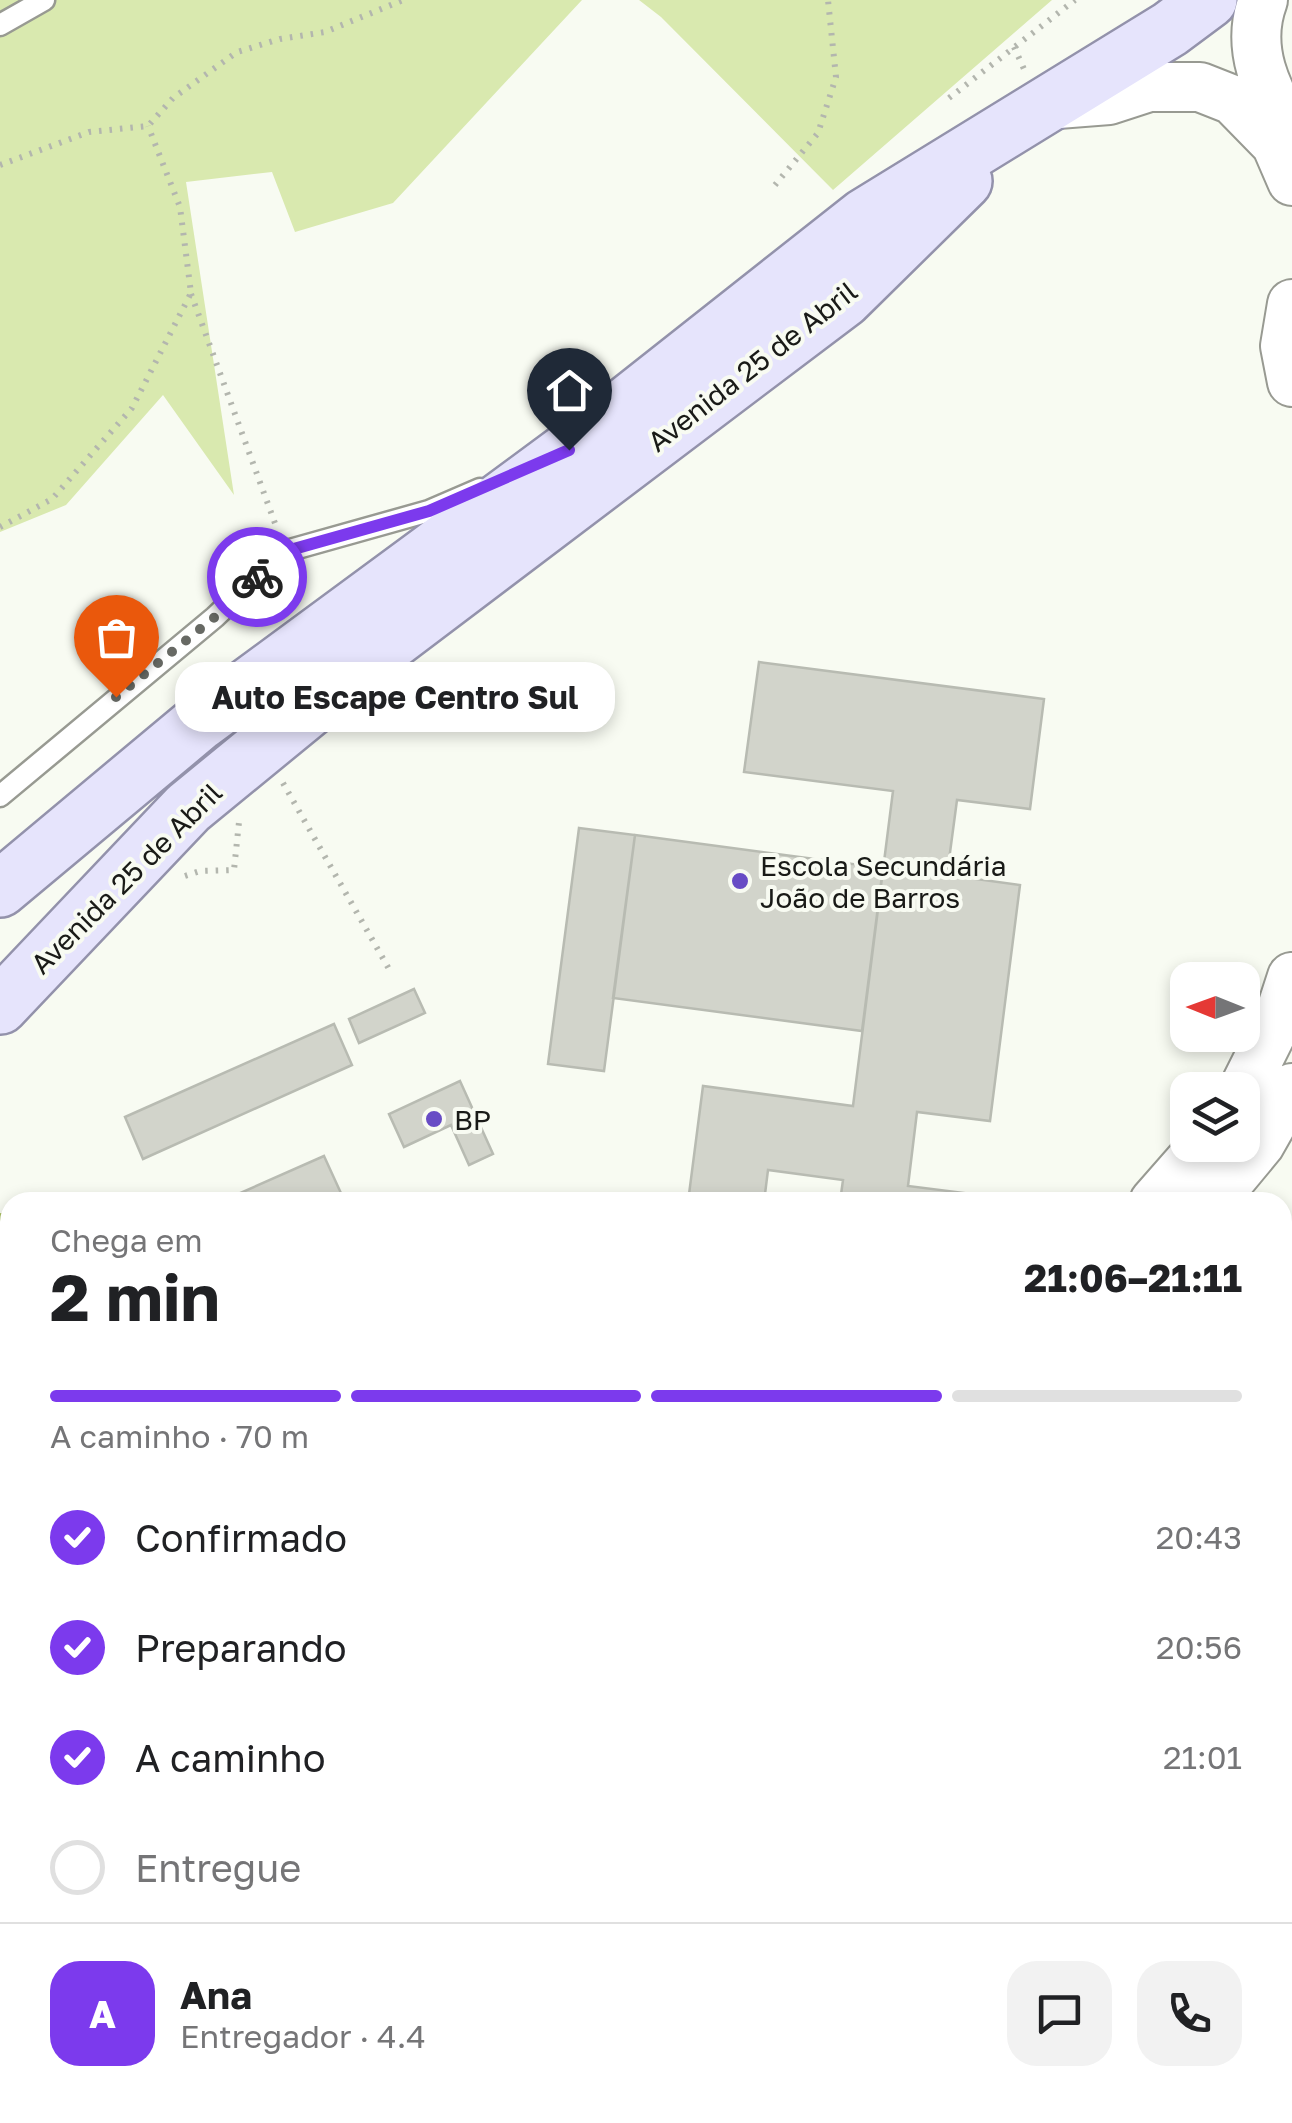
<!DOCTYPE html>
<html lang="pt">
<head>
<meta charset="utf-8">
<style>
	:root { --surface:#fff; --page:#f2f2f2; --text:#202124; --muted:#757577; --line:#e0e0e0; --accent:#7c3aed }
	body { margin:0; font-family:"Golos Text",sans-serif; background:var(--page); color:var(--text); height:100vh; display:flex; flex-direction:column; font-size:38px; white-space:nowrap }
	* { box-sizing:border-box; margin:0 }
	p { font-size:32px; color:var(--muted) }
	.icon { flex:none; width:55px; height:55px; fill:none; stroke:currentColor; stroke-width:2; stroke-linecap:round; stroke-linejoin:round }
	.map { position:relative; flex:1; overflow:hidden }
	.panel { position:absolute; left:0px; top:1192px; width:1292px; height:932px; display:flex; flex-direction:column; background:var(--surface); border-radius:30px 30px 0 0; box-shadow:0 5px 15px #0003 }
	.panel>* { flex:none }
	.needle { width:65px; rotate:271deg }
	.controls { position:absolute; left:1170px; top:962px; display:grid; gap:20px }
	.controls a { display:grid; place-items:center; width:90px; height:90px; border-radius:20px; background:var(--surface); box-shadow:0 5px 15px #0003; font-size:50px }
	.pin { position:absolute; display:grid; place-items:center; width:85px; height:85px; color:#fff; margin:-102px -42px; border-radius:50% 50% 50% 0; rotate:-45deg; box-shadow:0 0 10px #0007 }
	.pin .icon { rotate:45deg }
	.courier { position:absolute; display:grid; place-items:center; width:100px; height:100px; margin:-50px; border:8px solid #7c3aed; border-radius:50%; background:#fff; color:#222; box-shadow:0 2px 12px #0007 }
	.bubble { position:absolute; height:70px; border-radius:30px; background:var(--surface); box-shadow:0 5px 15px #0003; font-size:32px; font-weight:700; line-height:70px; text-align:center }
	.head em { font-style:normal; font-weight:700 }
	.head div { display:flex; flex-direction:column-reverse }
	.head { display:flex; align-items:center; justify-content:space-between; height:170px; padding:0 50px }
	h1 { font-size:65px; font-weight:700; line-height:75px }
	.bar { display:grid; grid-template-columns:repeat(4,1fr); gap:15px 10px; align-content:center; height:120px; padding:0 50px }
	.bar i { height:12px; border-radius:8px; background:var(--line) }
	.bar .active { background:var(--accent) }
	.bar p { grid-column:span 4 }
	.line { display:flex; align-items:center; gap:25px; padding:0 50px; border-top:2px solid var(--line) }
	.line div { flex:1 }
	.round { display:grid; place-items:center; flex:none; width:105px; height:105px; border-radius:30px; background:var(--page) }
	ol { padding:0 50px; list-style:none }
	li { display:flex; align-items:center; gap:30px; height:110px }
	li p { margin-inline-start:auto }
	li .icon { padding:10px; border-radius:50%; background:var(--accent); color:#fff; stroke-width:4 }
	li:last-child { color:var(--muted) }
	li i { width:55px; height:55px; border:5px solid var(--line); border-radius:50% }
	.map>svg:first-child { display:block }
</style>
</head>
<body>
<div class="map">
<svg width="1292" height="2123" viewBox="0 0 1292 2123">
	<rect width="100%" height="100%" fill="#f8fbf2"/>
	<path fill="#d9e9af" d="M0,0H582L393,203L295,232L272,172L186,182L234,495L163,395L66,505L0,532Z
		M639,0H1052L833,190L661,17Z
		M0,1492L10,1518V1759L0,1772Z
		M1292,1581V1790L1282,1785V1585Z
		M586,2115H873L889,2123H593Z"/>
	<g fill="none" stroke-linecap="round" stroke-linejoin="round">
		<path stroke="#aac164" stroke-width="10" d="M0,1218L10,1239
			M934,2115L951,2123"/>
	</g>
	<path fill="#d2d4cb" stroke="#b8bbb2" stroke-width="2.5" d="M759,662L1044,699L1030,809L957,800L947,875L1020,885L990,1121L917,1112L908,1186L980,1195L979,1202H840L843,1180L768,1170L764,1202H688L703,1086L853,1106L893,791L744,772Z
		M579,828L635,835L604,1071L548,1064Z
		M635,835L883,868L862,1031L613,998Z
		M414,989L425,1013L359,1043L349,1019Z
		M334,1024L352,1065L143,1159L125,1117Z
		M460,1081L493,1154L469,1165L451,1125L404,1147L389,1114Z
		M324,1156L345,1202H220Z
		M1282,1919L1292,1924V1991L1282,1986Z
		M76,2115H129L138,2123H67Z
		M485,2115H556L548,2123H477Z"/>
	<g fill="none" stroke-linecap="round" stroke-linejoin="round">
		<defs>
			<path id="service" d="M0,25L44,0
				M0,796L215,617L283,552L429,511L480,489
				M1282,1809L1292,1814
				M0,1945L10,1955
				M0,2041L10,2052
				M0,2108L10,2099
				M161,2115L165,2123"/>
			<path id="minor" d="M1292,2043C1281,2059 1283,2076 1292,2092
				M385,2123L393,2115"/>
			<path id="tertiary" d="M1263,0C1245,48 1266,92 1292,131
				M1045,105L1109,100L1149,87H1200L1233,100L1276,144L1292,181
				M1292,304L1285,346L1292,382
				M1242,1092L1278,1020L1292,977
				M1154,1202L1204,1145
				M1212,1202L1260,1144L1292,1088
				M0,1809L10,1795
				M0,1854L10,1855"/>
			<path id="secondary" d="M213,2115L216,2123"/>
			<path id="primary" d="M0,889L200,722L569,450L864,217L1170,29L1209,0
				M0,1006L188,808L393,640L844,299L964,181
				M0,1422L10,1447"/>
		</defs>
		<use href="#service" stroke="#989a92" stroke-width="25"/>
		<use href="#minor" stroke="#989a92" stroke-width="42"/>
		<use href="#tertiary" stroke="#989a92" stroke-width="52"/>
		<use href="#secondary" stroke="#989a92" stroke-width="60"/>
		<use href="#primary" stroke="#9392ab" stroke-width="60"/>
		<path stroke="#b3b6ae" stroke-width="6" stroke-dasharray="2.5 8" stroke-linecap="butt" d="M1014,47L1024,69
			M949,98L1075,0
			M0,165L89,132L148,126L173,98L237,52L280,39L325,32L403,0
			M775,185L818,133L836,77L828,0
			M191,294L276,526
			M0,527L52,499L132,408L191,293L180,207L148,126
			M283,783L389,969
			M185,876L200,871L234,870L239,822
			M1282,1515L1292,1524
			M0,1612L10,1617
			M0,1740L10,1724"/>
		<use href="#service" stroke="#fff" stroke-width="20"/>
		<use href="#minor" stroke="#fff" stroke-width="38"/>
		<use href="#tertiary" stroke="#fff" stroke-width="48"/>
		<use href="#secondary" stroke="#f2f2fe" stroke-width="55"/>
		<use href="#primary" stroke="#e6e4fc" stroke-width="55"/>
		<path stroke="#797b75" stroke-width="2.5" d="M1282,1639L1292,1637
			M1282,1662L1292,1660
			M0,1770L10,1777
			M0,1788L10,1795"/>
	</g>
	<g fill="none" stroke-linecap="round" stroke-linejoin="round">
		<path stroke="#676964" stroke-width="10" stroke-dasharray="0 18" d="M116,697L215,617L257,577"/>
		<path stroke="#7c3aed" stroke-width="12" d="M257,577L283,552L429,511L569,450"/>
	</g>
	<g fill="#684cc5" stroke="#f8fbf2" stroke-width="4">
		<circle cx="740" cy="881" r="10"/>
		<circle cx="434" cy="1119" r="10"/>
	</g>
	<g text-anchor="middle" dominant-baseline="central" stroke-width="8" stroke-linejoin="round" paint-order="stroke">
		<g font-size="28" fill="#191a17" stroke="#f8fbf2">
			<text transform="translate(752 366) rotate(-38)">Avenida 25 de Abril</text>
			<text transform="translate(126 878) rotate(-45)">Avenida 25 de Abril</text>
		</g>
		<g font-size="28" fill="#191a17" stroke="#f8fbf2" text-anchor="start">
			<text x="760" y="865">Escola Secundária<tspan x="760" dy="32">João de Barros</tspan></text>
			<text x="454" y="1119">BP</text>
		</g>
	</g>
</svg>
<div class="controls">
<a><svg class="needle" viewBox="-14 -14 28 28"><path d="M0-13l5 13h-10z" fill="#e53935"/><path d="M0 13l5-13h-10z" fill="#757577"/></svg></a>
<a><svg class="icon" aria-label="layers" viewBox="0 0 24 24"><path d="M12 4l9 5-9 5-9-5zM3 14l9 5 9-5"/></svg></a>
</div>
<div class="pin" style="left:116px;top:697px;background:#ea580c"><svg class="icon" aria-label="bag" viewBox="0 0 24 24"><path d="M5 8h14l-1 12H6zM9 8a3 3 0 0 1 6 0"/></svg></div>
<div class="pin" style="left:569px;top:450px;background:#1f2937"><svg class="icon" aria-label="home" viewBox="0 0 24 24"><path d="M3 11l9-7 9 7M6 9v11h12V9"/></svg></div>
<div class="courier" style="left:257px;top:577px"><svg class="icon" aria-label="bike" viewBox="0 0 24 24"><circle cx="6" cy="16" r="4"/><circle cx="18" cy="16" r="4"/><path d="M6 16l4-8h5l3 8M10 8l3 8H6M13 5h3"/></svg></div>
<div class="bubble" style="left:175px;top:662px;width:440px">Auto Escape Centro Sul</div>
<section class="panel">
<div class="head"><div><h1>2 min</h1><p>Chega em</p></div><em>21:06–21:11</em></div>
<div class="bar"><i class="active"></i><i class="active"></i><i class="active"></i><i></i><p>A caminho · 70 m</p></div>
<ol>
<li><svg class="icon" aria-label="check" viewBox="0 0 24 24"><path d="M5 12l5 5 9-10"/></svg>Confirmado<p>20:43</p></li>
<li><svg class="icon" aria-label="check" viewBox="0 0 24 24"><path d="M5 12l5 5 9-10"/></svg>Preparando<p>20:56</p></li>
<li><svg class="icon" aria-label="check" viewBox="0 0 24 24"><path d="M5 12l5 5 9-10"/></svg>A caminho<p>21:01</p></li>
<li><i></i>Entregue</li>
</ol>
<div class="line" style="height:180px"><b class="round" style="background:var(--accent);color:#fff">A</b><div><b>Ana</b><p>Entregador · 4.4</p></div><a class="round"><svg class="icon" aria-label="chat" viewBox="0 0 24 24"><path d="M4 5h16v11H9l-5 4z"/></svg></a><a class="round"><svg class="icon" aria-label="phone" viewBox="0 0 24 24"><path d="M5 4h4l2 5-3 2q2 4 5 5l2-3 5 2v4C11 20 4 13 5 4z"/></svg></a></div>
</section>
</div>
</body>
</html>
